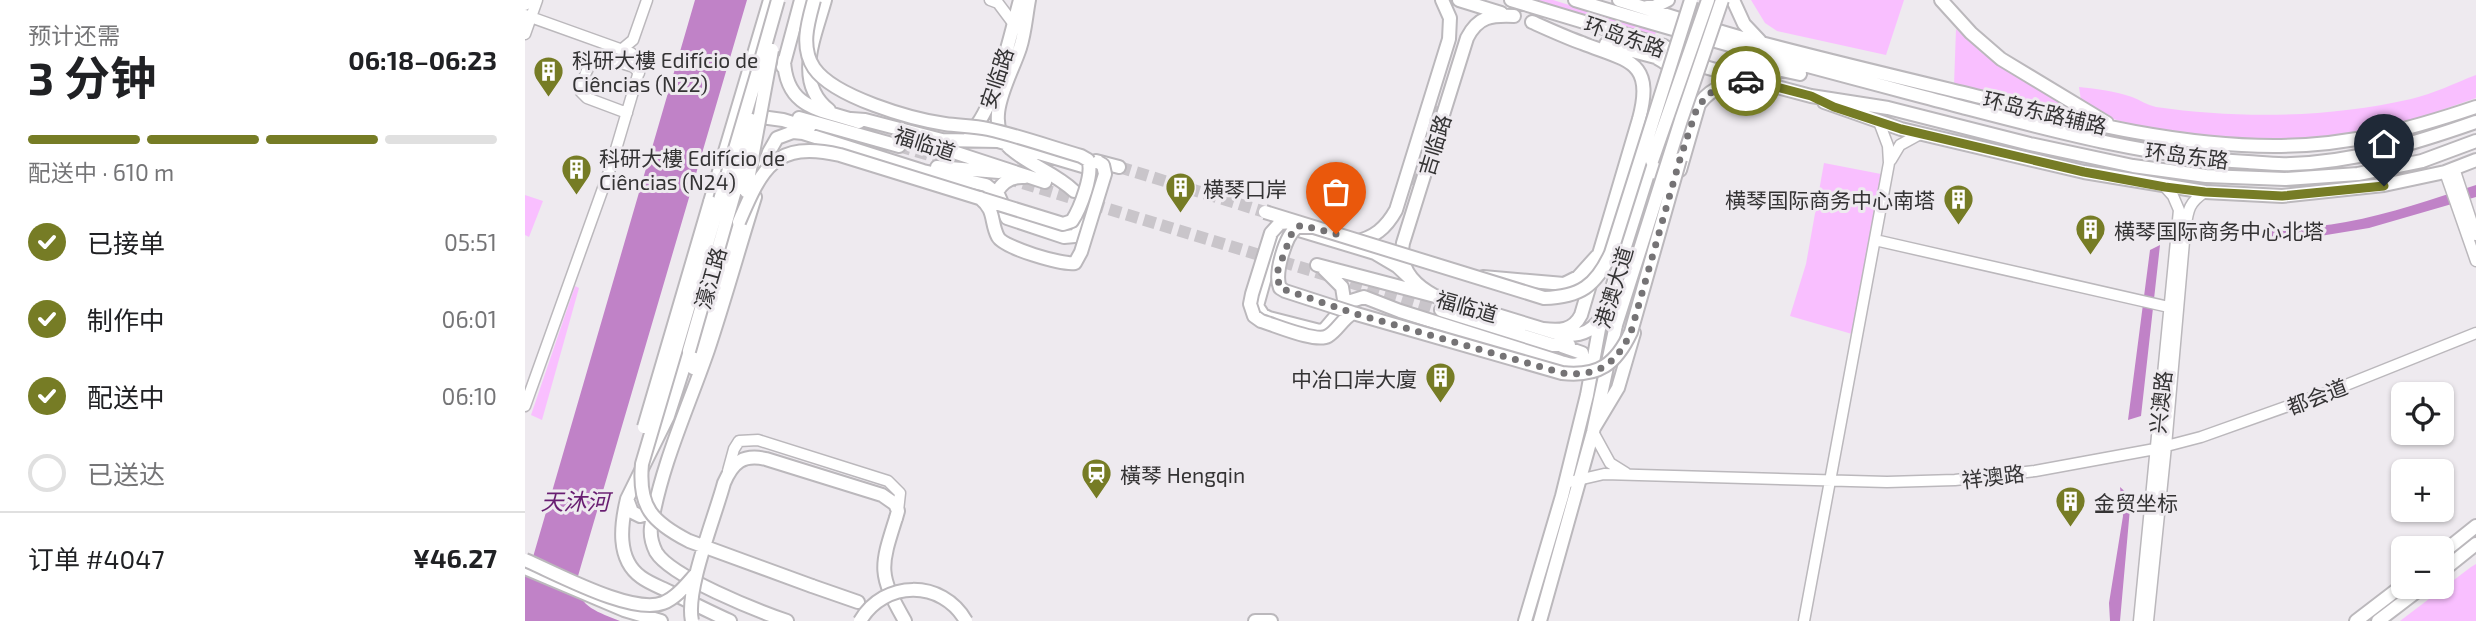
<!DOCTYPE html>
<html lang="zh">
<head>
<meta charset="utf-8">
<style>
	:root { --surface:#fff; --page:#f6f6f6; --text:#202124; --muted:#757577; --line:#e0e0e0; --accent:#767c25 }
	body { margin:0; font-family:"Exo 2","Noto Sans SC",sans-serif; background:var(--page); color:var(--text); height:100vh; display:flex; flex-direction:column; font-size:26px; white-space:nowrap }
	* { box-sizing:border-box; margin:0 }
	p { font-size:23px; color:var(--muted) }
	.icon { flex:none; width:38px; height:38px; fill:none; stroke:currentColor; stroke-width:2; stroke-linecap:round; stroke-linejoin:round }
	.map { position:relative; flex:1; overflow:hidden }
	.side { display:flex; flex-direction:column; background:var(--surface); width:525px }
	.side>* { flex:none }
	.buttons { position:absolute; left:1866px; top:382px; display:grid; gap:14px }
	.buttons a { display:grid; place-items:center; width:63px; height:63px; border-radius:10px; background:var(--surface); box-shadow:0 2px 5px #0004; font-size:35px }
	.pin { position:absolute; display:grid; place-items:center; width:60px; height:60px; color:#fff; margin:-72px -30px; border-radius:50% 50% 50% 0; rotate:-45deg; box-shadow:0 0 7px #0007 }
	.pin .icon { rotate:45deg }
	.courier { position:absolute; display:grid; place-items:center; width:70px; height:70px; margin:-35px; border:5px solid #767c25; border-radius:50%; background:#fff; color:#222; box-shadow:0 2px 9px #0007 }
	.headline em { font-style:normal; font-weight:700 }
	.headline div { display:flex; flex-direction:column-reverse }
	.headline { display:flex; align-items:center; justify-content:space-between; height:119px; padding:0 28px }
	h1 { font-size:46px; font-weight:700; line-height:52px }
	.bar { display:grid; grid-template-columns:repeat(4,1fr); gap:10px 7px; align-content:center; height:84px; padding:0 28px }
	.bar i { height:9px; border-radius:5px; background:var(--line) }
	.bar .active { background:var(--accent) }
	.bar p { grid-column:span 4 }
	.line { display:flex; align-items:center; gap:18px; padding:0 28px; border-top:2px solid var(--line) }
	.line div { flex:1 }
	ol { padding:0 28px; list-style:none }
	li { display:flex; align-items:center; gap:21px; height:77px }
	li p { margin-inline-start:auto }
	li .icon { padding:7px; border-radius:50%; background:var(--accent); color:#fff; stroke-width:4 }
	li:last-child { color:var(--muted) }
	li i { width:38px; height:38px; border:4px solid var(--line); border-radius:50% }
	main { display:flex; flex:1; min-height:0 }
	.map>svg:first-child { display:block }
</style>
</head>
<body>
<main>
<section class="side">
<div class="headline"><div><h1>3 分钟</h1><p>预计还需</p></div><em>06:18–06:23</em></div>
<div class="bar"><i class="active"></i><i class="active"></i><i class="active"></i><i></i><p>配送中 · 610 m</p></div>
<ol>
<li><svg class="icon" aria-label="check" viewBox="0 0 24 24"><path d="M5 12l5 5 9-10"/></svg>已接单<p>05:51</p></li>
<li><svg class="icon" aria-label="check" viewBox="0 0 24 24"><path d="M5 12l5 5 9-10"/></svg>制作中<p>06:01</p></li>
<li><svg class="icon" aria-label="check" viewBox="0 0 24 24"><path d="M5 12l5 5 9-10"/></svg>配送中<p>06:10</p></li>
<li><i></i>已送达</li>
</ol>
<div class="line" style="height:91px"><div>订单 #4047</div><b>¥46.27</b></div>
</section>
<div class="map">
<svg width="1951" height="621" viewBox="0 0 1951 621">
	<rect width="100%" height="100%" fill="#eeeaef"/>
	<path fill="#f9bfff" d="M1007,0H1028L1131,32L1129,38Z
		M1226,0H1379L1361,55L1252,31L1240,23Z
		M1431,29L1458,54L1538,104L1533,108L1429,85Z
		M1951,75V98L1851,133L1775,140L1716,141L1670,137L1616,127L1578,116L1556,100L1554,87C1572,89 1590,91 1607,97C1615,100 1622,105 1631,107C1715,119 1803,118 1886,99C1908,94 1930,83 1951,75Z
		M1299,163L1356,174L1327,334L1265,316L1281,264Z
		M0,195L18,201L4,237L0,235Z
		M50,286L54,288L17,420L6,415Z
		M1951,564V621H1875L1946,567Z"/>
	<path fill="#c082c7" d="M170,0H222L53,576C48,606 73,612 95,621H0V568L8,557Z
		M1951,185V197L1844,228L1783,238L1691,234V229C1734,229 1778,230 1821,222C1865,214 1908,199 1951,185Z
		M1635,245L1616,416L1603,420L1625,250Z
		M1595,487L1606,497L1595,621H1585L1584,603L1598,516Z"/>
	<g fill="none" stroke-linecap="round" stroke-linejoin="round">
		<path stroke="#c9c5ca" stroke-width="12" stroke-dasharray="12 6" stroke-linecap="butt" d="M374,146L444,167
			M594,167L740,212
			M481,178L916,310
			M887,185L912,106"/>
		<defs>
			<path id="minor" d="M465,0L473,3L488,23
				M0,5L2,0
				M0,15L106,53L111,57L115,68L86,166L0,406
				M0,34L12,0
				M96,50L108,40L122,0
				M102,113L62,98L56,92C58,80 63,61 74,56L109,67L114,73
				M1366,160L1375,145L1395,134
				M1929,168L1951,235
				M1920,172L1951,261
				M1350,240L1644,307
				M1068,432L1085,463L1101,473
				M1040,483L1079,474L1362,482L1430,480L1510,471L1630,449L1676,437L1811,389L1951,333
				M1279,621L1364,163L1363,146L1354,122
				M1614,621L1654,210L1648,196L1640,187
				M1623,621L1641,446L1660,230C1663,211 1663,203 1680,192"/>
			<path id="major" d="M300,0C290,37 268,82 304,110
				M504,0C501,16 500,33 495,48C485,79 456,122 486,149C506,166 530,173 549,191
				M934,0L976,13
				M986,0L1139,46L1166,63L1229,81L1286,96L1363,108L1505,144L1608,166L1681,176L1760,179L1833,174L1897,161L1951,141
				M1050,0C1177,39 1305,72 1433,106C1529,131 1624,157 1723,162C1737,163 1752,165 1766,164C1830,162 1891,143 1951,122
				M1094,0C1136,13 1178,27 1221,39C1296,59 1372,77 1447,95C1546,119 1647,146 1749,146C1823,146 1883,130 1951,107
				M1208,0L1219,24L1235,41
				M1416,0L1446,33L1476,59L1582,123
				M1122,7H1129L1143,0
				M1007,22C1023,29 1040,37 1057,43C1102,61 1130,60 1114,119L1056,315C1048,331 1034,331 1018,329
				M1081,44L1138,59
				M259,60C261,109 295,109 334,122
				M258,67L276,0
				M1246,85L1252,69L1275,74
				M1299,102L1376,129L1559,172L1680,192L1757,196L1859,185L1920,172L1951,160
				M1171,109C1181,91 1200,82 1220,81
				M236,117L258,120L284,128
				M274,118L374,146
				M445,132C469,113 486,32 495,0
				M404,144L520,182
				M571,161L594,167
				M412,167L474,172
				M1155,170L1174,104
				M1131,173L1156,92C1153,74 1147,66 1132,58
				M236,176L244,152L252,138L268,132L278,133L398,171L461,185L466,189L482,218L539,237L550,236C557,228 574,186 569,175C568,172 564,169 561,167L473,141L417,140L340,120L326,119
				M230,197C214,248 200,299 183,350C163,408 136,465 126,527C125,535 127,544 131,552C146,577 233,611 262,621
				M476,201L472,192C478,181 487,176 500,177
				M185,202L245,0
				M829,242C849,238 861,228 871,210L924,39L925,18L917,0
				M792,265L910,296L1034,334C1051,337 1065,334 1075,319
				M799,269L817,287L820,306
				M958,277L1039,284L1053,277L1072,256
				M888,281L872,266L850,253L764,227L759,228L751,237L732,306L738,315L744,318L795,331L800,329L823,302L839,297L875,311L1036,362C1044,364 1052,368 1058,360L1057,353L1037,346
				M910,296C889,285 873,268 878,243L942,38C953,16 967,15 989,16
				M916,310L1028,345H1044
				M168,368L214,222
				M1069,428L1093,388L1109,333
				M102,499C96,524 91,559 116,577C124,583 135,587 145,592C165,602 185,612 205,621
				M130,502L122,514L115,516L107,512L102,499L143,416L164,351
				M371,518C355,568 353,574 380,621
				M1916,554L1951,526
				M0,568L99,610L136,621
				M1916,572L1951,544
				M287,586L333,602
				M730,621H746
				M1000,621L1037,496L1062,395L1074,329L1127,161
				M1015,621L1068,432L1091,325
				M1831,621L1878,585
				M1853,621L1899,586"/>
		</defs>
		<use href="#minor" stroke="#bbb8bc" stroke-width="13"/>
		<use href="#major" stroke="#bbb8bc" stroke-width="16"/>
		<use href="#minor" stroke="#fff" stroke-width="10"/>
		<use href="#major" stroke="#fff" stroke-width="12"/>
		<defs>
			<path id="minor-bridge" d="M203,471L209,449L214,441L233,440L363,481L375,493L373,511"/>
			<path id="major-bridge" d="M238,54L117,464C113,507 127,522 164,541L287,586
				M236,60L253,0
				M1127,161L1183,0
				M221,191L247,50
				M455,198C471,211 465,222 473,237C479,248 537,265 550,263L556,252L580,174L578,165L573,162
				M740,212L1019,298C1055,297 1071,286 1086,253L1166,0
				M214,222C237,168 250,140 315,155L538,224L547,221C555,209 569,173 563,160L556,156C525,147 494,136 463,129C449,126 434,126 420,124C386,119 309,97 289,68C275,47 283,22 289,0
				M766,222L755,223L746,233L727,294L725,304L729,316L736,321C750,325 791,343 803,336C813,330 817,319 828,313
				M788,227H772C760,236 749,274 755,288L760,291L828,313L1037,373C1074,377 1091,364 1106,332L1155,159
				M1091,325L1156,120L1197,0
				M164,351L217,166L226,120
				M119,427L185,202
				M0,560C31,573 107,615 138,603C151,598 161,585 170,575
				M167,621C160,590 190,517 199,483C208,462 218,454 241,459L357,495L370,504L373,511L371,518
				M335,621C359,580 417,579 441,621"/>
		</defs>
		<use href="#minor-bridge" stroke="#bbb8bc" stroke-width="13" stroke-linecap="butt"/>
		<use href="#major-bridge" stroke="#bbb8bc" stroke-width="16" stroke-linecap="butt"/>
		<use href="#minor-bridge" stroke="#fff" stroke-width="10"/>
		<use href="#major-bridge" stroke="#fff" stroke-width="12"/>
	</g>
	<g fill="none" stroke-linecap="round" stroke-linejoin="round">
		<path stroke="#757375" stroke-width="7" stroke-dasharray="0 12.6" d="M811,234L776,225L768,230L753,270L752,276L755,288L828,313L1037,373C1074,377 1091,364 1106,332L1155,159L1171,111L1181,96L1196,86L1221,81"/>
		<path stroke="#767c25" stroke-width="9" d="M1221,81H1229L1286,96L1309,107L1376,129L1559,172L1640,187L1680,192L1757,196L1859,186"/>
	</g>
	<defs>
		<symbol id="building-pin" viewBox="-11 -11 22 30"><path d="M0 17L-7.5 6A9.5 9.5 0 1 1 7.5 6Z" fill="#767c25" stroke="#eeeaef"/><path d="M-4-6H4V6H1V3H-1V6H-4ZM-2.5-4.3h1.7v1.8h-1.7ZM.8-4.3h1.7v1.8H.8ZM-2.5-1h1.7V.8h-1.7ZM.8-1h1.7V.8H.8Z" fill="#fff"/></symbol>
		<symbol id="station-pin" viewBox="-11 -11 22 30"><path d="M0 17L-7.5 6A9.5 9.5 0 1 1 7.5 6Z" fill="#767c25" stroke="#eeeaef"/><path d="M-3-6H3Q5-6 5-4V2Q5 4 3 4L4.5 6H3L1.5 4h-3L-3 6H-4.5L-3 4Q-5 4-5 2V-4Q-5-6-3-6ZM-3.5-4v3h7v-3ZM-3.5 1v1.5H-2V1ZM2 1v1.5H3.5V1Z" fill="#fff"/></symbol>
	</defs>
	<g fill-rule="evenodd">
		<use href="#building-pin" x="6" y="54" width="35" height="47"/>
		<use href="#building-pin" x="34" y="152" width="35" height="47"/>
		<use href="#building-pin" x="638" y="170" width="35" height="47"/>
		<use href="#building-pin" x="1416" y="182" width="35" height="47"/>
		<use href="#building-pin" x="1548" y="212" width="35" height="47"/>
		<use href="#building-pin" x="898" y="360" width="35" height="47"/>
		<use href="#station-pin" x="554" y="456" width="35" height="47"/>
		<use href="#building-pin" x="1528" y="484" width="35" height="47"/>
	</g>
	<g text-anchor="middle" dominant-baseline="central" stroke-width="6" stroke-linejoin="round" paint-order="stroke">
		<g font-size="21" fill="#343334" stroke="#eeeaef">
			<text transform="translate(1100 36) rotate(19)">环岛东路</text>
			<text transform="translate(471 78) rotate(-72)">安临路</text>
			<text transform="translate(1520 112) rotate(13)">环岛东路辅路</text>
			<text transform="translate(400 143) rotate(18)">福临道</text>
			<text transform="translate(909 145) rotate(-73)">吉临路</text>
			<text transform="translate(1662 155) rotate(7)">环岛东路</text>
			<text transform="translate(185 278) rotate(-74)">濠江路</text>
			<text transform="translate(1088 287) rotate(-73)">港澳大道</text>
			<text transform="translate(942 306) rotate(16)">福临道</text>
			<text transform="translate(1792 396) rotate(-21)">都会道</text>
			<text transform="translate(1635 402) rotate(-84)">兴澳路</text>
			<text transform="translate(1468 476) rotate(-7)">祥澳路</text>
		</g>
		<g font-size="21" fill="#343334" stroke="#eeeaef" text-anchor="start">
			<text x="47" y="59">科研大樓 Edifício de<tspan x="47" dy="24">Ciências (N22)</tspan></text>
			<text x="74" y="157">科研大樓 Edifício de<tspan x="74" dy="24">Ciências (N24)</tspan></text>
			<text x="678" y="188">横琴口岸</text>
			<text x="1410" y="199" text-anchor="end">横琴国际商务中心南塔</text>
			<text x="1589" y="230">横琴国际商务中心北塔</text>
			<text x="892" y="378" text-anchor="end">中冶口岸大廈</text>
			<text x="595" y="474">橫琴 Hengqin</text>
			<text x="1569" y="502">金贸坐标</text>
		</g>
		<g font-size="23" font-style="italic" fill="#681d71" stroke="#eeeaef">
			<text x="50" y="501">天沐河</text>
		</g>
	</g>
</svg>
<div class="buttons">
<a><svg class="icon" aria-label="locate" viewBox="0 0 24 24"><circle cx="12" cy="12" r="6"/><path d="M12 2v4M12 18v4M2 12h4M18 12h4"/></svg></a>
<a>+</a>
<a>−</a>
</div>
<div class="pin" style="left:811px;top:234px;background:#ea580c"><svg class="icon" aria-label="bag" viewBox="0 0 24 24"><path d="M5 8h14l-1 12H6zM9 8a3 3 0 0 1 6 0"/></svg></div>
<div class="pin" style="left:1859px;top:186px;background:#1f2937"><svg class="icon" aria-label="home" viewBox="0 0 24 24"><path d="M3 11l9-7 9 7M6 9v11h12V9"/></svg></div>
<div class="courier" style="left:1221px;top:81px"><svg class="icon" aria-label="car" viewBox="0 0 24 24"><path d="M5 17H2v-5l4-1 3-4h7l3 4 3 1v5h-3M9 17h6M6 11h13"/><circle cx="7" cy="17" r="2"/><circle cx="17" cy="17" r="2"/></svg></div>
</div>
</main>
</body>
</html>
